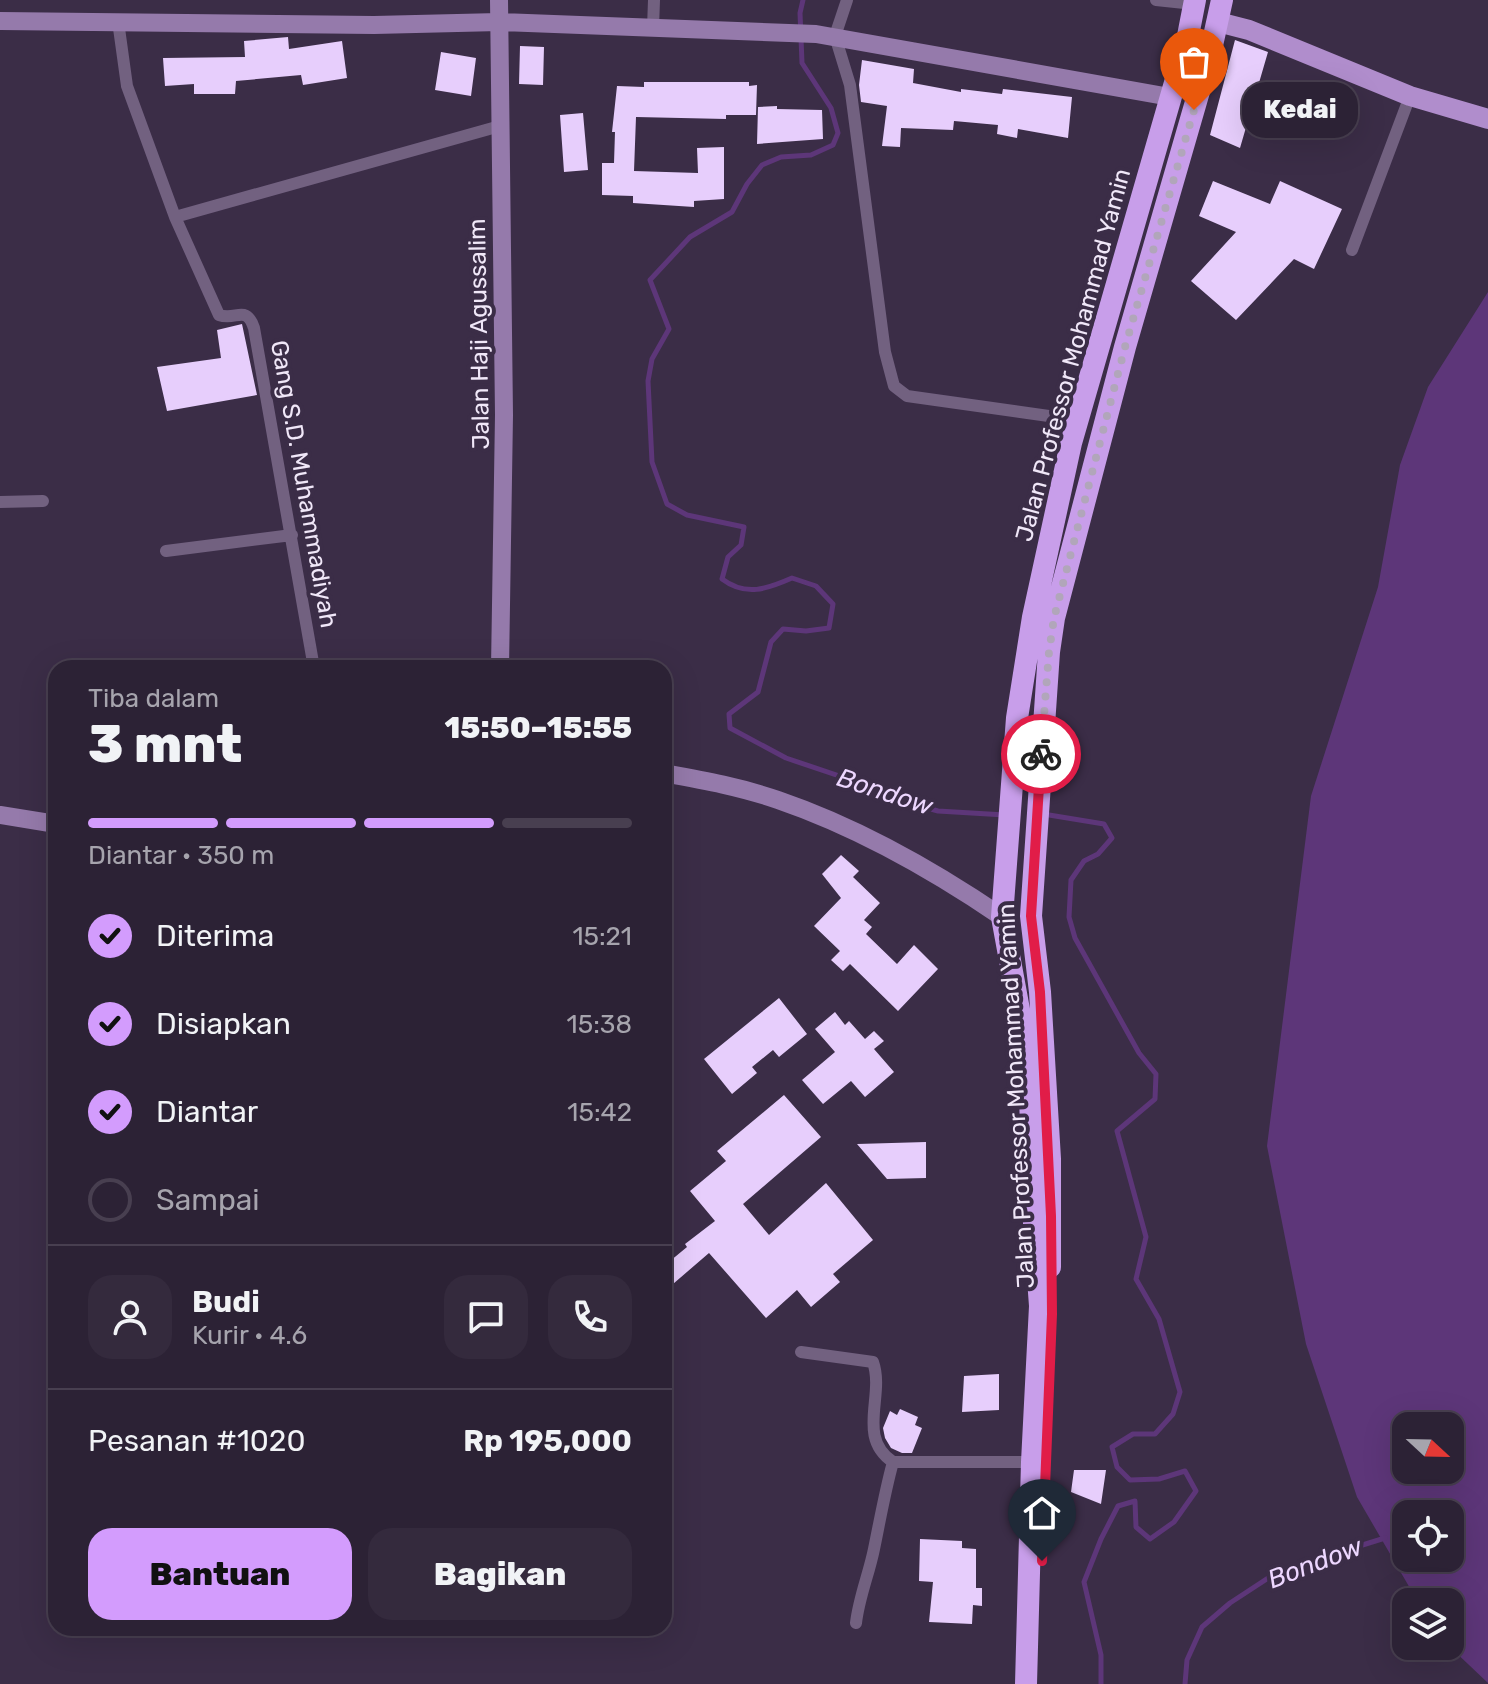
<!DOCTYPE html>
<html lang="id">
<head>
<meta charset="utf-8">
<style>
	:root { --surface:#2c2235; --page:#342a3d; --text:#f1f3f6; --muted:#a6a4ad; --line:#483f50; --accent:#d39cfd }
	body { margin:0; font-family:Rubik,sans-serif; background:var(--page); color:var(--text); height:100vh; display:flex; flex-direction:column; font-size:30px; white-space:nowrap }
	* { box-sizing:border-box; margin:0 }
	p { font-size:26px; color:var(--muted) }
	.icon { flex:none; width:44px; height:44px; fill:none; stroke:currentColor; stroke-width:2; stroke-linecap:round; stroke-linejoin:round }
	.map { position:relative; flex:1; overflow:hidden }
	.sheet { position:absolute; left:48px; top:660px; width:624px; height:976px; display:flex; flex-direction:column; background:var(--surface); border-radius:24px; box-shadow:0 8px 32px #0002,0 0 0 2px var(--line) }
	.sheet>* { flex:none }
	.needle { width:52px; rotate:112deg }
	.controls { position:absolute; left:1392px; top:1412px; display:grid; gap:16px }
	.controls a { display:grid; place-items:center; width:72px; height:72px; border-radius:16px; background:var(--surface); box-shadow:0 8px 32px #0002,0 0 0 2px var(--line); font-size:40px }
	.pin { position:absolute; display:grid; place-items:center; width:68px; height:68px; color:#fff; margin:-82px -34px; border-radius:50% 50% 50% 0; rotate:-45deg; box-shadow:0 0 8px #0007 }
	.pin .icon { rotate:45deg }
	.courier { position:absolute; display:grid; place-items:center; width:80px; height:80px; margin:-40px; border:6px solid #e11d48; border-radius:50%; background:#fff; color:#222; box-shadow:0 2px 10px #0007 }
	.bubble { position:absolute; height:56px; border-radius:24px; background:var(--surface); box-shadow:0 8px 32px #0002,0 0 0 2px var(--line); font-size:26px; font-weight:800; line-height:56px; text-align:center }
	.overview em { font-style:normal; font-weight:800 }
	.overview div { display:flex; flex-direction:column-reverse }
	.overview { display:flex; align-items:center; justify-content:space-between; height:136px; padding:0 40px }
	h1 { font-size:52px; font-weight:800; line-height:60px }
	.bar { display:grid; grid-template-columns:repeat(4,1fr); gap:12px 8px; align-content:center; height:96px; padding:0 40px }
	.bar i { height:10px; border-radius:6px; background:var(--line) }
	.bar .selected { background:var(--accent) }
	.bar p { grid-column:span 4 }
	.line { display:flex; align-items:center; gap:20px; padding:0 40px; border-top:2px solid var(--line) }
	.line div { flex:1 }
	.round { display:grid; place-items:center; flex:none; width:84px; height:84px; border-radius:24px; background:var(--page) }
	ol { padding:0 40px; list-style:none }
	li { display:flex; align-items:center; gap:24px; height:88px }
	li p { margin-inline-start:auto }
	li .icon { padding:8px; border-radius:50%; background:var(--accent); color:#111; stroke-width:4 }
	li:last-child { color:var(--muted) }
	li i { width:44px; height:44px; border:4px solid var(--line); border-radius:50% }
	.primary-button { display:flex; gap:16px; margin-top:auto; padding:16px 40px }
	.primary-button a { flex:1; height:92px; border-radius:24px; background:var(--accent); color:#111; font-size:32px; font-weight:800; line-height:92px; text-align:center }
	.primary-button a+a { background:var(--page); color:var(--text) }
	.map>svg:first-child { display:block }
</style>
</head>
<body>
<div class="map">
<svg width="1488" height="1684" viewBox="0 0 1488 1684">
	<rect width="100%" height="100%" fill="#3b2d47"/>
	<path fill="#5d3679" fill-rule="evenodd" d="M1488,292V1683L1449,1646L1450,1602H1418L1357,1497L1306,1344L1267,1146L1311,796L1378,587L1400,465L1428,387ZM1406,1426H1450V1470H1406ZM1406,1514H1450V1558H1406Z"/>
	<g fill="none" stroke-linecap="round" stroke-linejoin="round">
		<path stroke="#5d3679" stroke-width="5" d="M803,0L800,13L802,63L831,108L838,133L833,145L811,155L781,157L762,165L747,184L732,212L690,237L650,280L669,329L652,359L648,381L652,462L667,504L687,515L744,527L741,545L728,557L722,579C746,597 767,589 792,578L816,586L833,604L829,628L806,631L783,629L771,642L758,692L729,714L730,728L786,758L866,785L903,801L938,811L1005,815
			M1043,814L1104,824L1112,838L1098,854L1084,861L1071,880L1069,917L1075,938L1139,1053L1156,1074L1155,1099L1117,1131L1146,1237L1136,1279L1159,1319L1180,1392L1173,1414L1155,1434H1133L1112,1447L1117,1467L1130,1480L1159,1479L1185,1471L1196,1491L1174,1522L1150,1539L1136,1527L1135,1501L1118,1506L1101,1539L1084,1582L1101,1655V1684
			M1185,1684L1187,1660L1202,1627L1230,1603L1279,1571L1385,1538"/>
	</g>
	<path fill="#e7cefc" d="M288,37L289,49L342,41L347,78L303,85L301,75L236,81L235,94H194V84L165,86L163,58L245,57L244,41Z
		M1235,40L1268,52L1240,148L1210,135Z
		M520,46L544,47L543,85L519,84Z
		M441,52L476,58L471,96L435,90Z
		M862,60L914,69L913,83L961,92V89L1002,94L1003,89L1072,97L1068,138L1018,129L1017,138L997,134L998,125L954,121L953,130L901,128L900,147L882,146L887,106L861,102L859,85Z
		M644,82H749V86L757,85L756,115H726V119L636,117L634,171L698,173L697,148L724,147V199L694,201V207L633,203V196L602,195V163H614L615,132H612L617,86L644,87Z
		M777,106V109L822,110L823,139L757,144L758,107Z
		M583,113L588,170L564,172L560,115Z
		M1213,181L1270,204L1280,181L1342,209L1314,269L1294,259L1236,320L1191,281L1236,232L1199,216Z
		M242,324L257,395L167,411L157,367L221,358L217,330Z
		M841,855L859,871L853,877L880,903L864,920L872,927L866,934L897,964L914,945L938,969L898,1011L850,964L843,971L831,960L840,951L814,926L841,898L822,874Z
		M779,998L807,1034L779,1057L773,1050L752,1067L757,1073L732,1094L704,1059Z
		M835,1012L845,1025L849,1021L865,1039L874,1031L884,1041L874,1049L894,1072L865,1097L851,1081L823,1104L802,1080L835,1052L815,1029Z
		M784,1095L821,1137L743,1204L769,1235L826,1183L873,1240L833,1274L840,1282L811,1307L797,1290L766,1318L709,1253L673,1284L664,1273V1266L687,1247L685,1244L715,1221L690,1191L726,1161L717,1151Z
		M926,1142V1178L887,1179L857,1144Z
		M999,1374V1410L962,1412L964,1376Z
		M900,1409L918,1417L915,1425L922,1428L912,1453H902L891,1448L885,1438L883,1428L890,1411L897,1415Z
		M1074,1470H1106L1101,1504L1071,1492Z
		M920,1539L962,1541V1548L976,1549V1588H982V1606L973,1605L972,1624L929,1622L933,1582L919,1581Z"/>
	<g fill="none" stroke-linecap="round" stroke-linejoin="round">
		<path stroke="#726180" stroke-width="12" d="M847,0L835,36L850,85L885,352L894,386L907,396L1077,420
			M1156,0L1194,4
			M118,21L127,86L175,217L219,315C236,321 246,304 254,328L314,668
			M653,28L654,0
			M175,217L500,126
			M1352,250L1410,96
			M0,502L43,501
			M166,551L292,535
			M801,1352L873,1362C885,1396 856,1437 893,1462H1032
			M856,1623C859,1597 869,1574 874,1549C880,1520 885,1491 893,1462"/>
		<path stroke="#957aab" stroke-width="18" d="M499,0L504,415L500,668
			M0,21L374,25L499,22L816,34L1170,97
			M664,773C702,780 741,787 778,800C857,827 933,870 1002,917
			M0,815L56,824"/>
		<path stroke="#b08dcc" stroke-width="20" d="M1218,22L1249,30L1410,96L1488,119"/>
		<path stroke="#c89eea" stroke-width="22" d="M1050,1267V1159L1040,992L1031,916L1049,652L1054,618L1125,347L1211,50L1222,0
			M1026,1684L1032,1462L1040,1306L1034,1224L1030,1096L1024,1037L1002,917L1017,718L1033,617L1071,443L1187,41L1195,0"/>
	</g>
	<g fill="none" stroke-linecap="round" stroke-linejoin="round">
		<path stroke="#b1a6ba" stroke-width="8" stroke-dasharray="0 14.4" d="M1041,754L1049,652L1054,618L1125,347L1194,110"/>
		<path stroke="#e11d48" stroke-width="10" d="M1041,754L1031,916L1040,992L1051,1216L1052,1314L1042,1561"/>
	</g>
	<g text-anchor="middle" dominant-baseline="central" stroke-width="8" stroke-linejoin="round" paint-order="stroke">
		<g font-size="24" fill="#f0e7f8" stroke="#3b2d47">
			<text transform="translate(479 334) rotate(-91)">Jalan Haji Agussalim</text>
			<text transform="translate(1073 355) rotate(-75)">Jalan Professor Mohammad Yamin</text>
			<text transform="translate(304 484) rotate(80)">Gang S.D. Muhammadiyah</text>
			<text transform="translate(1016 1096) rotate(-93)">Jalan Professor Mohammad Yamin</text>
		</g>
		<g font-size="26" font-style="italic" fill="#edd7ff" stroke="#3b2d47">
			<text transform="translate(885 792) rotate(18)">Bondow</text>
			<text transform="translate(1315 1563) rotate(-21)">Bondow</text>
		</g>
	</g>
</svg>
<div class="controls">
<a><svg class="needle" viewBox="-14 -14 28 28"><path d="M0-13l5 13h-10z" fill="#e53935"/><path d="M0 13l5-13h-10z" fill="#a6a4ad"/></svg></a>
<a><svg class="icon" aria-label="locate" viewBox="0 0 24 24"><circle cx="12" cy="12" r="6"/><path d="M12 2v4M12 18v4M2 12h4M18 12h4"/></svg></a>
<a><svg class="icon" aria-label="layers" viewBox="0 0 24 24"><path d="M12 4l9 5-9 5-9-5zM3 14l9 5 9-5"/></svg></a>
</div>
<div class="pin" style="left:1194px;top:110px;background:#ea580c"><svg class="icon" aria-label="bag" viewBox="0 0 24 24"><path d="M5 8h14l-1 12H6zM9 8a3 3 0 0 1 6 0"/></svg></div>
<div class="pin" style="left:1042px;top:1561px;background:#1f2937"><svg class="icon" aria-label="home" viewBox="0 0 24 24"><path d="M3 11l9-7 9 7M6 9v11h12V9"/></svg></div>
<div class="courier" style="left:1041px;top:754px"><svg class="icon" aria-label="bike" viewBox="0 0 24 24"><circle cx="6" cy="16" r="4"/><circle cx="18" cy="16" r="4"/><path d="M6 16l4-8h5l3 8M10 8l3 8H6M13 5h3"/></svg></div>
<div class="bubble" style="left:1242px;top:82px;width:116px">Kedai</div>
<section class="sheet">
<div class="overview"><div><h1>3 mnt</h1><p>Tiba dalam</p></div><em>15:50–15:55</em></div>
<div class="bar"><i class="selected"></i><i class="selected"></i><i class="selected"></i><i></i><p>Diantar · 350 m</p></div>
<ol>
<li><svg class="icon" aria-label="check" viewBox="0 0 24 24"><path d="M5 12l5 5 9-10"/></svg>Diterima<p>15:21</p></li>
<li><svg class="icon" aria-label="check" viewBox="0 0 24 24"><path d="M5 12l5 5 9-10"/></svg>Disiapkan<p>15:38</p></li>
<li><svg class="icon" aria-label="check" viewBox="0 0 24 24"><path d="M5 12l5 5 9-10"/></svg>Diantar<p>15:42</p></li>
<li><i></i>Sampai</li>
</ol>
<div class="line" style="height:144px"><a class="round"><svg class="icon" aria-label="person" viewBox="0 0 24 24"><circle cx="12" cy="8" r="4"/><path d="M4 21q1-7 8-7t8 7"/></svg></a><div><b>Budi</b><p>Kurir · 4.6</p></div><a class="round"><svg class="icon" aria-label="chat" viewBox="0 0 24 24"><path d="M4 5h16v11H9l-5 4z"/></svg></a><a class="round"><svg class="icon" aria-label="phone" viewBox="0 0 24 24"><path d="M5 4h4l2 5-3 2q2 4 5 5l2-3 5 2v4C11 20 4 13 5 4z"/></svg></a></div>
<div class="line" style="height:104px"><div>Pesanan #1020</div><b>Rp 195,000</b></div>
<div class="primary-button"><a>Bantuan</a><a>Bagikan</a></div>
</section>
</div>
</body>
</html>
